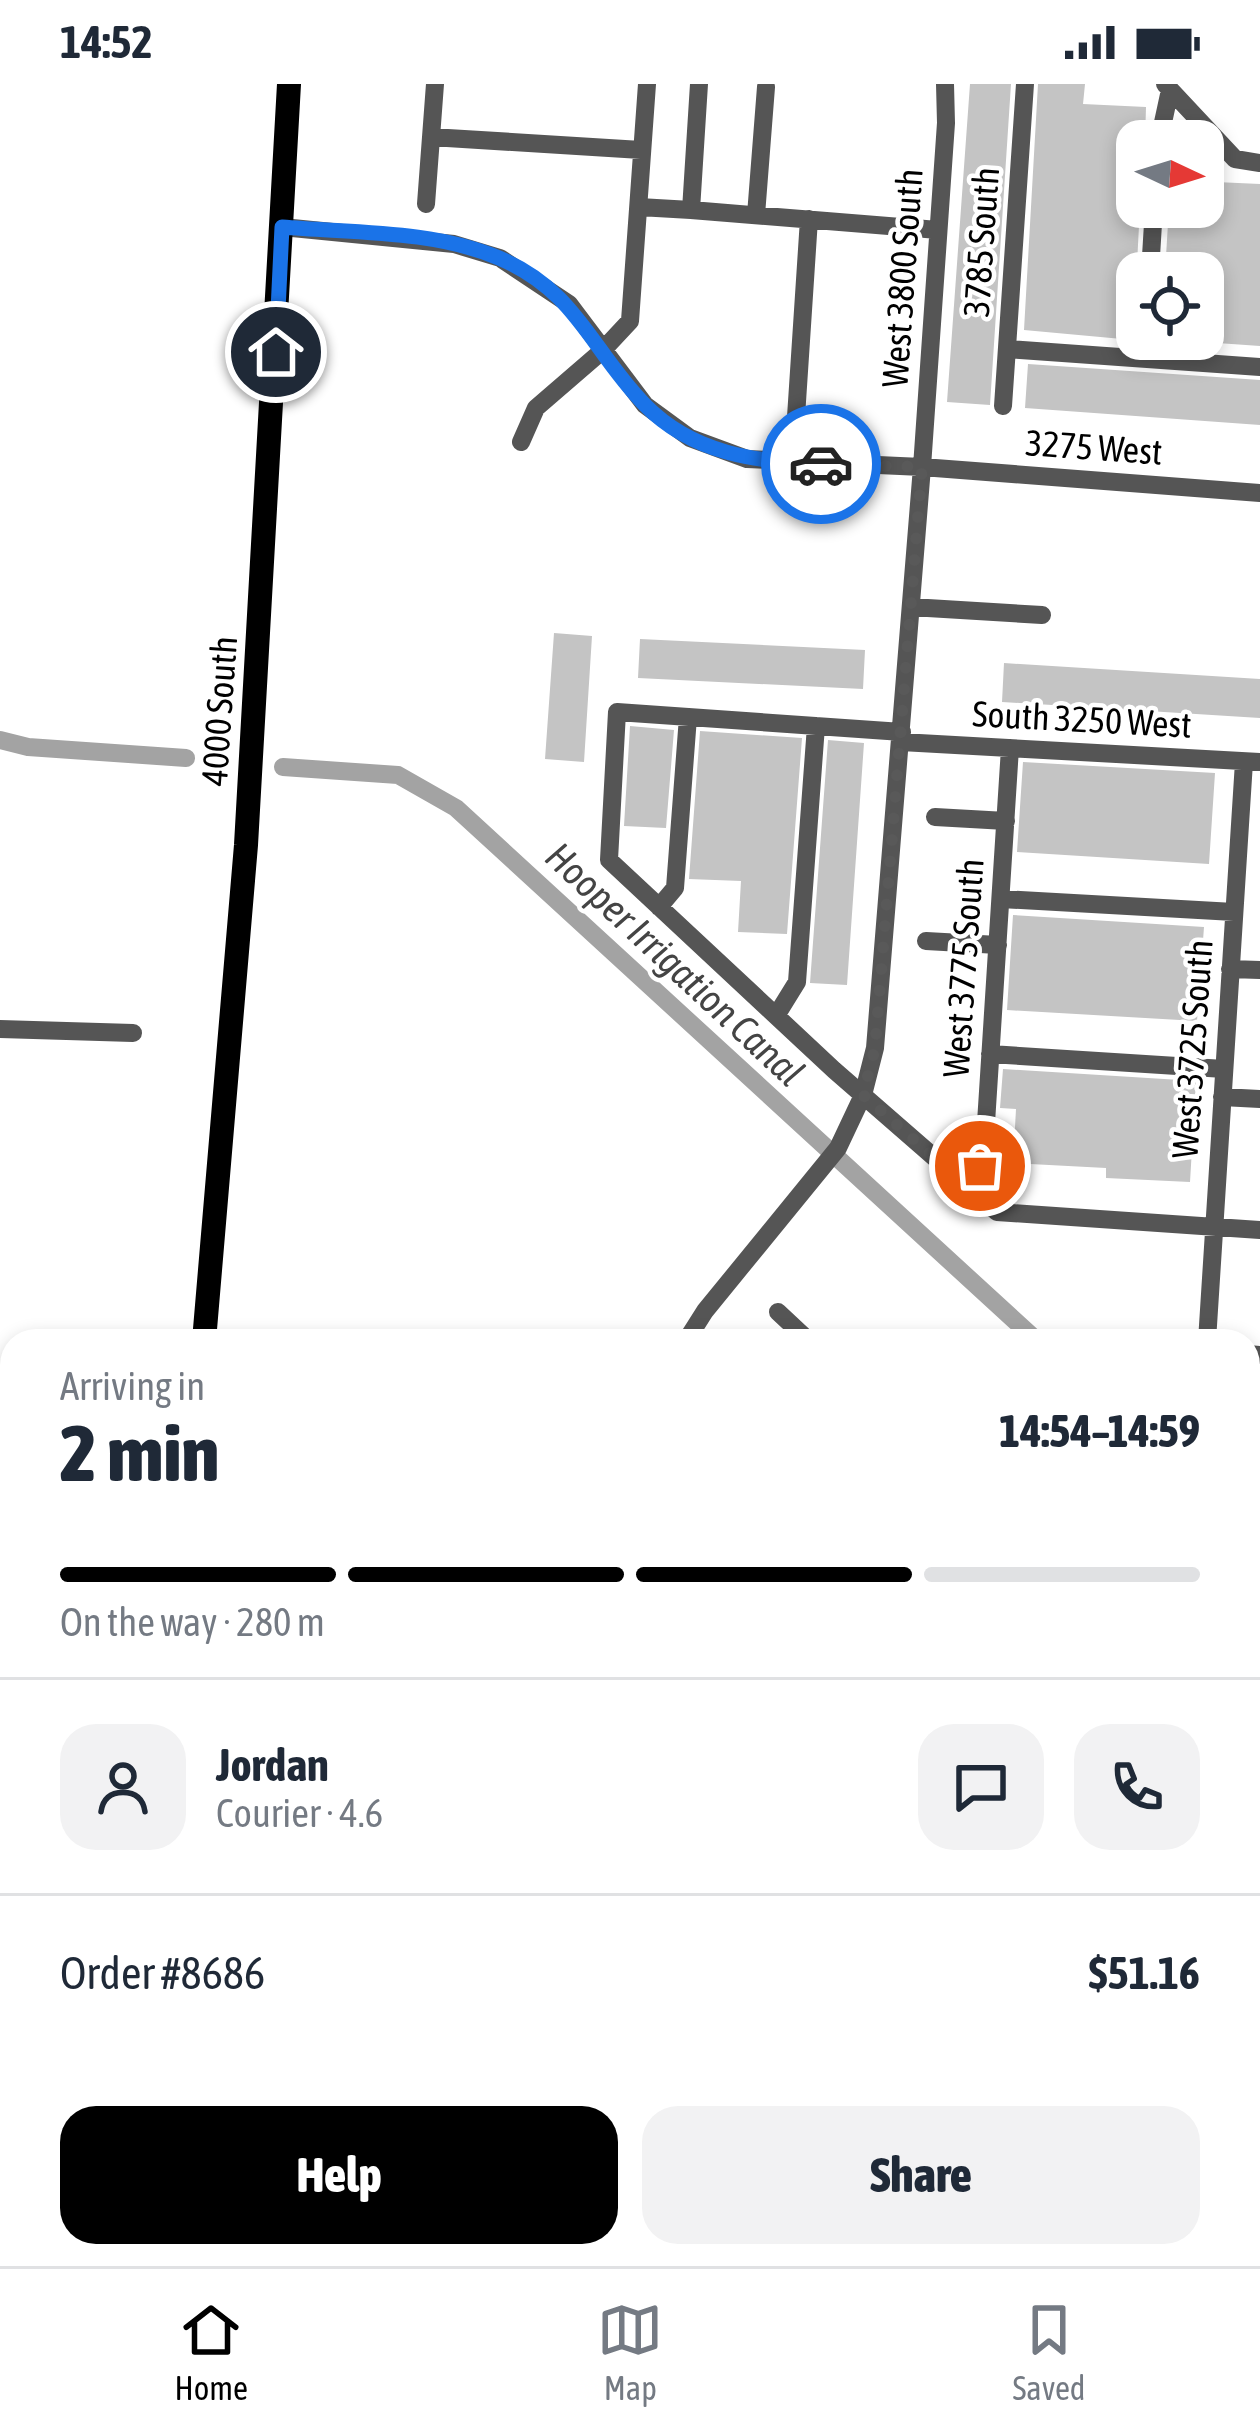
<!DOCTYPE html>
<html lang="en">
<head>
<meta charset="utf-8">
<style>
	:root { --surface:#fff; --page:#f2f2f3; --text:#1f2937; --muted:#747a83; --line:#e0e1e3; --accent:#000 }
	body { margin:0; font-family:"Asap Condensed",sans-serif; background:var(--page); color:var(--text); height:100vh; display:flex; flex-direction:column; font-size:45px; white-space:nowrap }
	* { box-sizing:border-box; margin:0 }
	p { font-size:39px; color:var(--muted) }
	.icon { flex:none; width:66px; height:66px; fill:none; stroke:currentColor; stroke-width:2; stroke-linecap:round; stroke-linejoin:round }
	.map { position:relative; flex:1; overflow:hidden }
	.panel { position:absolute; left:0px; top:1245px; width:1260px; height:939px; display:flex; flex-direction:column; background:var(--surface); border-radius:36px 36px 0 0; box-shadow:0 6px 18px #0003 }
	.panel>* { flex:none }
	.needle { width:78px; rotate:94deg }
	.tools { position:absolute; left:1116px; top:36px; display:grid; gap:24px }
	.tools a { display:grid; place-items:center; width:108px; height:108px; border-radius:24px; background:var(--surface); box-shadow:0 6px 18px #0003; font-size:60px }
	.pin { position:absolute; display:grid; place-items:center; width:102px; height:102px; color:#fff; margin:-51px; border:6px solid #fff; border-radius:50%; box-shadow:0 3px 12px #0007 }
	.courier { position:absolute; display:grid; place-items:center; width:120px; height:120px; margin:-60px; border:9px solid #1a73e8; border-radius:50%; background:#fff; color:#222; box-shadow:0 3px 15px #0007 }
	.summary em { font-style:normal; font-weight:800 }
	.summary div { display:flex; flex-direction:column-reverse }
	.summary { display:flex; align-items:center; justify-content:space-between; height:204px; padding:0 60px }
	h1 { font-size:78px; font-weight:800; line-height:90px }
	.bar { display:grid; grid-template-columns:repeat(4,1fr); gap:18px 12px; align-content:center; height:144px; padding:0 60px }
	.bar i { height:15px; border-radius:9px; background:var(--line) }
	.bar .on { background:var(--accent) }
	.bar p { grid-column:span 4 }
	.line { display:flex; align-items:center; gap:30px; padding:0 60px; border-top:3px solid var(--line) }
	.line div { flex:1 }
	.round { display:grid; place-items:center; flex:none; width:126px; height:126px; border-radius:36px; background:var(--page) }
	.button { display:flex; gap:24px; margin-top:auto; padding:24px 60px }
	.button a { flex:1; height:138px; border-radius:36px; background:var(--accent); color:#fff; font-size:48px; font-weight:800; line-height:138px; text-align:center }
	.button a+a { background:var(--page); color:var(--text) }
	.status { display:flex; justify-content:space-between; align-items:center; height:84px; padding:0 60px; background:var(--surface); direction:ltr }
	.status svg { height:33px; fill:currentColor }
	.menu { display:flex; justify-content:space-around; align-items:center; height:168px; border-top:3px solid var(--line); background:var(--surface); font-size:33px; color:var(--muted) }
	.menu a { display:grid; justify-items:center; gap:6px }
	.menu .on { color:var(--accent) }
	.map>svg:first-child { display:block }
</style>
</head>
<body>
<div class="status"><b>14:52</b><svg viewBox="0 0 49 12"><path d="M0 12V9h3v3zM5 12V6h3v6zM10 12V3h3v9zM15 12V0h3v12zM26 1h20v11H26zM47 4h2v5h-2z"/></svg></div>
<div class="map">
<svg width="1260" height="2182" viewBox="0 0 1260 2182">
	<rect width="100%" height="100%" fill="#fff"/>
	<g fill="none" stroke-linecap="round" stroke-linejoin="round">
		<path stroke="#a3a3a3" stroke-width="18" d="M0,656L28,663L186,674
			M283,683L398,691L456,724L1037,1257
			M1248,1341L1260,1343"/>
	</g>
	<path fill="#c4c4c4" d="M970,0H1011L990,321L947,318Z
		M1038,0H1085L1083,20L1146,23L1145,57H1137V123H1140L1133,256L1024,246Z
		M1203,77L1217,78L1216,98L1260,100V262L1203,258V189H1165L1169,123H1203Z
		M1028,280L1260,296V341L1025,324Z
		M554,549L592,552L584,678L545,675Z
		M640,555L865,566L863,605L638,594Z
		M1004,579L1260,595V634L1002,618Z
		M630,642L674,646L666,744L624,742Z
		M700,647L802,654L787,850L738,848L741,797L689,795Z
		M828,656L864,659L847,901L810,899Z
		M1023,678L1215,689L1209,780L1017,768Z
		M1013,831L1204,843L1197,937L1007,926Z
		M1003,985L1196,997L1190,1098L1106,1094V1084L1013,1079L1016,1025L1000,1024Z"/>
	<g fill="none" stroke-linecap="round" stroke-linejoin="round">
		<path stroke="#555" stroke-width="18" d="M1165,0L1235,75L1260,79
			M431,53L641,66
			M1159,57L1170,6
			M426,120L435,0
			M639,123L691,126L699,0
			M691,126L938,146
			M756,131L766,3
			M282,143L454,160L500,174L569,220L645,321L690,354L747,375L922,383L1260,409
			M1150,189L1154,123
			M1007,265L1260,283
			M1003,322L1025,0
			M796,333L809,135
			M521,358L536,324L602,267L630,237L647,0
			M911,523L1042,531
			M902,648L617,628L609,776L834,986L997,1128L1260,1146
			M901,658L1260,678
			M935,733L1006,737
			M1001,815L1234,828
			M659,823L675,804L688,633
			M926,857L998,861
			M1230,885L1260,886
			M776,932L797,898L816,642
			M0,945L133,949
			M990,970L1224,985
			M1222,1013L1260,1015
			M963,1098L976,1090L984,1070L1010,664
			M778,1228L809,1257
			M686,1257L705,1227L838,1064L863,1011L875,964L922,383L946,39L945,0
			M1207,1257L1244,678
			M1248,1270L1260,1271
			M1248,1613L1260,1614
			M793,2172L795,2182
			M457,2182V2172
			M587,2182L588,2172
			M710,2182L711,2172
			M1064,2182L1065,2172"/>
		<path stroke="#000" stroke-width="24" d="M204,1257L246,761L289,0
			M130,2182L131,2172"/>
	</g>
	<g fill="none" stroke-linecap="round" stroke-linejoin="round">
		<path stroke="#595959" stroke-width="12" stroke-dasharray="0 21.6" d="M821,380L922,383L875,964L863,1011L963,1099L980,1082"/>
		<path stroke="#1a73e8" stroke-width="15" d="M276,268L282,143C352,149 433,146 499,174C577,207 591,266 645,321C693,370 756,378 821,380"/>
	</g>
	<g text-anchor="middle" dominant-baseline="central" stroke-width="9" stroke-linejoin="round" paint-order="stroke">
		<g font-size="36" fill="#000" stroke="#fff">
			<text transform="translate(981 158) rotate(-86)">3785 South</text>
			<text transform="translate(902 194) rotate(-86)">West 3800 South</text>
			<text transform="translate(1094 363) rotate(4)">3275 West</text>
			<text transform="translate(219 627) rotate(-86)">4000 South</text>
			<text transform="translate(1082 635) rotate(3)">South 3250 West</text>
			<text transform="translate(963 884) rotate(-86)">West 3775 South</text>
			<text transform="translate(1192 965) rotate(-86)">West 3725 South</text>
		</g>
		<g font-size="39" font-style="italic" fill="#444" stroke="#fff">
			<text transform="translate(675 880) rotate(43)">Hooper Irrigation Canal</text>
		</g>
	</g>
</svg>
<div class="tools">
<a><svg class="needle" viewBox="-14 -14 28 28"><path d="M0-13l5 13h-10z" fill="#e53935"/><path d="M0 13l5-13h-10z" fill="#747a83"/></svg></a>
<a><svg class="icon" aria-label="locate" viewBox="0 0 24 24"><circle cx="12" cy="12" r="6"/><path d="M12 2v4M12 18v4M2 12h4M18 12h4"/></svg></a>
</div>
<div class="pin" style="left:980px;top:1082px;background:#ea580c"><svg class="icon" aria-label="bag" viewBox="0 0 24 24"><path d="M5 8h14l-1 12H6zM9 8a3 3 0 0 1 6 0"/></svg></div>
<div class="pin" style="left:276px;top:268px;background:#1f2937"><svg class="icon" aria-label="home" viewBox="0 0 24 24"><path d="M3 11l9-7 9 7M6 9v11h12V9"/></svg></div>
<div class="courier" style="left:821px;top:380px"><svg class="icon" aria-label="car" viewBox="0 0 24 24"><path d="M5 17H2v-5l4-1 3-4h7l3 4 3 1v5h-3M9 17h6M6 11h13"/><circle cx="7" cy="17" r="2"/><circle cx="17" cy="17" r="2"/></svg></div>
<section class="panel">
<div class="summary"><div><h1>2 min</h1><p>Arriving in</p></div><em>14:54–14:59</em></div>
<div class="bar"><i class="on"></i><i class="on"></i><i class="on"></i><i></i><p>On the way · 280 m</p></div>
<div class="line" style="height:216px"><a class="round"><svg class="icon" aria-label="person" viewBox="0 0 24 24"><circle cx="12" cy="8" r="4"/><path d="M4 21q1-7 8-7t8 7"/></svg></a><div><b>Jordan</b><p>Courier · 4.6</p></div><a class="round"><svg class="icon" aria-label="chat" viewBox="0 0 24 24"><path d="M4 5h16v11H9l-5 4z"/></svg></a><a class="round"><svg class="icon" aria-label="phone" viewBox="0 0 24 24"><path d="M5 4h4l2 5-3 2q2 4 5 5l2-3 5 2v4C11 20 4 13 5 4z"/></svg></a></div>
<div class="line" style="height:156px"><div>Order #8686</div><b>$51.16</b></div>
<div class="button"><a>Help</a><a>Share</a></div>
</section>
</div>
<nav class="menu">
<a class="on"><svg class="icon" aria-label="home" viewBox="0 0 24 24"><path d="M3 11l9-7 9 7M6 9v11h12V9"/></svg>Home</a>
<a><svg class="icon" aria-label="map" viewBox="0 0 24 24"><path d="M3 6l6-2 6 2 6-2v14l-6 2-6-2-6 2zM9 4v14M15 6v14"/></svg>Map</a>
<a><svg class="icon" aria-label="saved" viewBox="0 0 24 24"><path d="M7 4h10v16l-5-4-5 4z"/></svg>Saved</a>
</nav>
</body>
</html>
